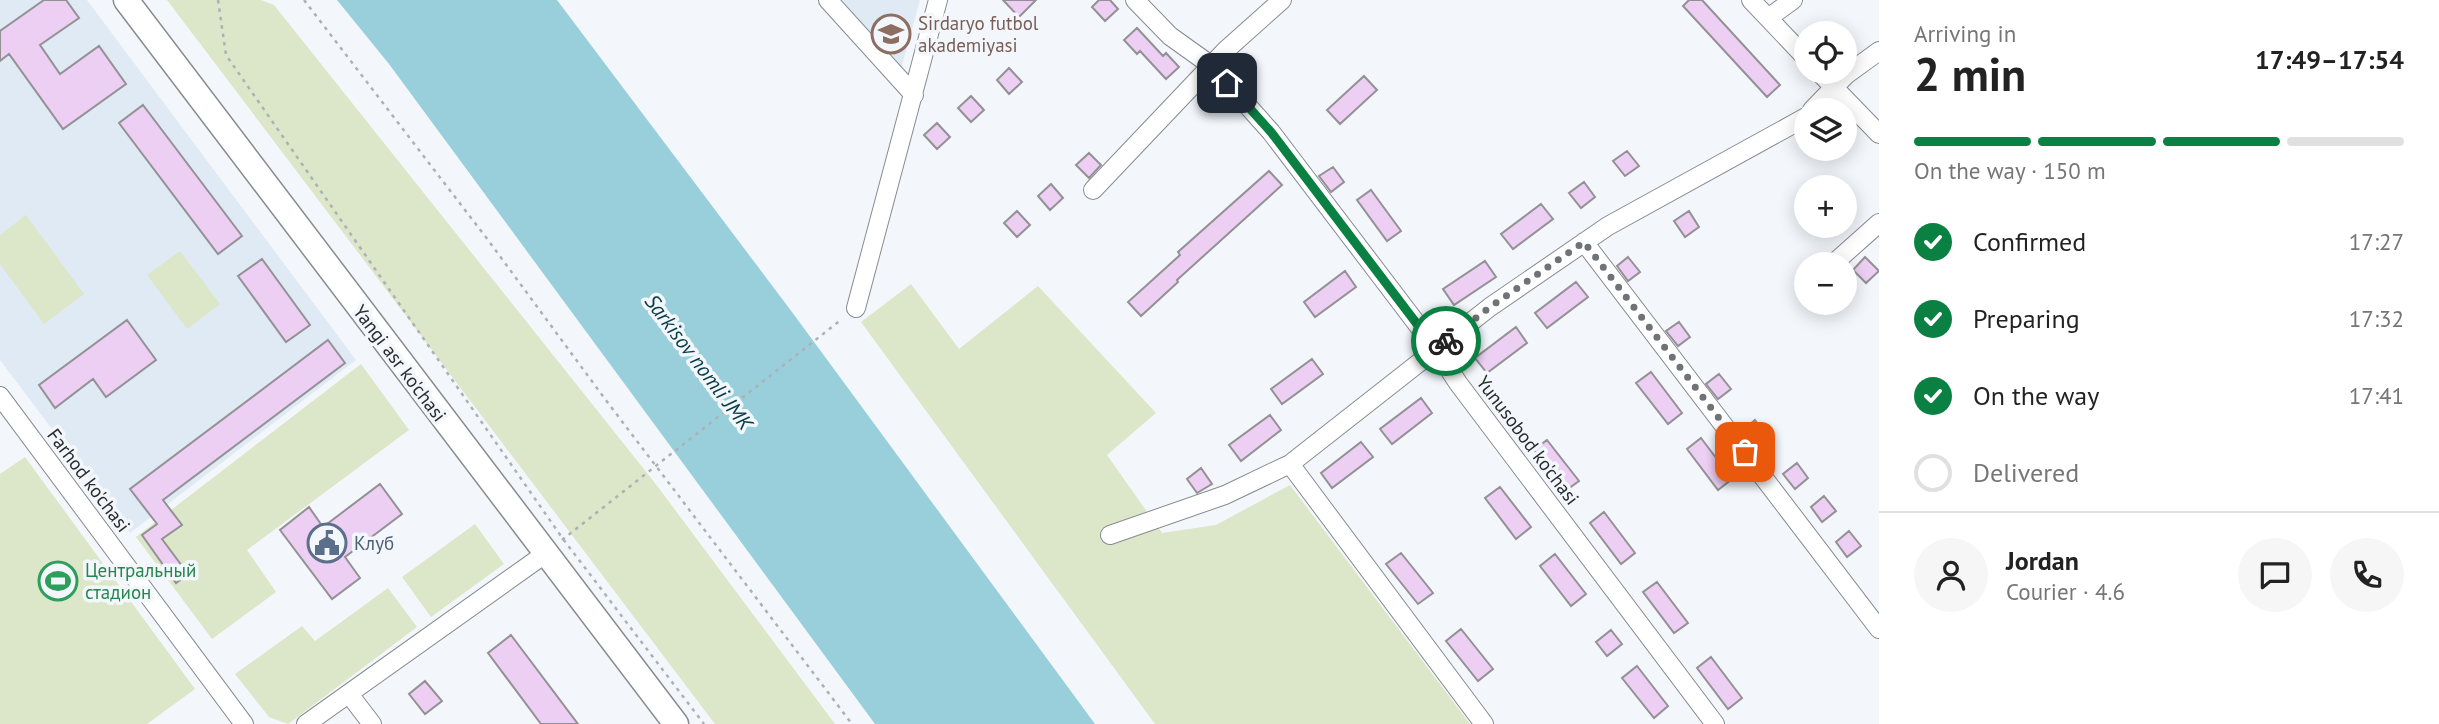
<!DOCTYPE html>
<html lang="en">
<head>
<meta charset="utf-8">
<style>
	:root { --surface:#fff; --page:#f6f6f6; --text:#222; --muted:#767676; --line:#e0e0e0; --accent:#0b8043 }
	body { margin:0; font-family:"PT Sans",sans-serif; background:var(--page); color:var(--text); height:100vh; display:flex; flex-direction:column; font-size:26px; white-space:nowrap }
	* { box-sizing:border-box; margin:0 }
	p { font-size:23px; color:var(--muted) }
	.icon { flex:none; width:38px; height:38px; fill:none; stroke:currentColor; stroke-width:2; stroke-linecap:round; stroke-linejoin:round }
	.map { position:relative; flex:1; overflow:hidden }
	.drawer { display:flex; flex-direction:column; background:var(--surface); width:560px }
	.drawer>* { flex:none }
	.tools { position:absolute; left:1794px; top:21px; display:grid; gap:14px }
	.tools a { display:grid; place-items:center; width:63px; height:63px; border-radius:50%; background:var(--surface); box-shadow:0 4px 18px #0003; font-size:35px }
	.pin { position:absolute; display:grid; place-items:center; width:60px; height:60px; color:#fff; margin:-30px; border-radius:14px; box-shadow:0 4px 10px #0006 }
	.courier { position:absolute; display:grid; place-items:center; width:70px; height:70px; margin:-35px; border:5px solid #0b8043; border-radius:50%; background:#fff; color:#222; box-shadow:0 2px 9px #0007 }
	.head em { font-style:normal; font-weight:700 }
	.head div { display:flex; flex-direction:column-reverse }
	.head { display:flex; align-items:center; justify-content:space-between; height:119px; padding:0 35px }
	h1 { font-size:46px; font-weight:700; line-height:52px }
	.bar { display:grid; grid-template-columns:repeat(4,1fr); gap:10px 7px; align-content:center; height:84px; padding:0 35px }
	.bar i { height:9px; border-radius:5px; background:var(--line) }
	.bar .selected { background:var(--accent) }
	.bar p { grid-column:span 4 }
	.line { display:flex; align-items:center; gap:18px; padding:0 35px; border-top:2px solid var(--line) }
	.line div { flex:1 }
	.round { display:grid; place-items:center; flex:none; width:74px; height:74px; border-radius:37px; background:var(--page) }
	ol { padding:0 35px; list-style:none }
	li { display:flex; align-items:center; gap:21px; height:77px }
	li p { margin-inline-start:auto }
	li .icon { padding:7px; border-radius:50%; background:var(--accent); color:#fff; stroke-width:4 }
	li:last-child { color:var(--muted) }
	li i { width:38px; height:38px; border:4px solid var(--line); border-radius:50% }
	main { display:flex; flex:1; min-height:0 }
	.map>svg:first-child { display:block }
</style>
</head>
<body>
<main>
<div class="map">
<svg width="1879" height="724" viewBox="0 0 1879 724">
	<rect width="100%" height="100%" fill="#f3f7fc"/>
	<path fill="#dfeaf4" d="M0,0H87L356,360L130,533L0,360Z
		M842,0H920L901,69Z"/>
	<path fill="#dce6c8" d="M167,0H261L274,5L655,483L835,724H715Z
		M26,215L84,294L44,324L0,264V235Z
		M180,251L220,304L187,329L147,275Z
		M911,284L959,349L1038,286L1156,413L1107,455L1162,533L1216,525L1290,485L1470,724H1155L861,322Z
		M361,364L409,430L247,550L276,592L212,639L136,537Z
		M25,457L195,689L147,724H0V474Z
		M475,524L504,564L431,617L402,577Z
		M388,588L417,627L288,724L269,717L235,674L302,626L315,641Z"/>
	<path fill="#98cfdb" d="M337,0H557L792,312L1095,724H875L389,64Z"/>
	<path fill="#eccff3" stroke="#949195" stroke-width="2" d="M44,0H66L79,18L40,45L60,74L99,46L126,84L63,129L9,54L0,61V31Z
		M1003,0H1036L1019,17Z
		M1099,0H1110L1118,9L1105,21L1092,7Z
		M1689,0H1702L1780,85L1767,97L1683,6Z
		M1137,28L1163,56L1166,53L1179,67L1166,79L1140,51L1137,54L1124,40Z
		M1009,68L1022,82L1009,94L997,80Z
		M1364,76L1377,90L1340,124L1327,110Z
		M971,96L984,110L971,122L958,108Z
		M143,105L242,236L218,254L119,123Z
		M937,123L950,137L937,149L924,135Z
		M1627,151L1639,166L1625,176L1613,161Z
		M1089,153L1101,165L1089,178L1076,165Z
		M1333,167L1344,182L1331,192L1319,176Z
		M1269,171L1282,185L1177,280L1178,282L1141,316L1128,302L1180,255L1178,252Z
		M1584,182L1595,197L1581,208L1569,193Z
		M1051,184L1063,198L1050,210L1038,196Z
		M1371,190L1401,231L1387,241L1357,200Z
		M1541,204L1553,219L1513,249L1501,234Z
		M1017,211L1030,225L1017,237L1004,223Z
		M1689,211L1699,227L1685,237L1674,221Z
		M1628,257L1640,272L1628,281L1617,266Z
		M1865,257L1879,271L1866,283L1853,270Z
		M262,259L310,325L286,342L238,276Z
		M1485,261L1496,277L1454,305L1443,289Z
		M1345,271L1356,287L1315,317L1304,302Z
		M1576,282L1588,297L1547,328L1535,313Z
		M127,320L156,360L106,397L93,379L55,408L39,385Z
		M1679,322L1690,337L1678,346L1666,331Z
		M1516,327L1527,343L1487,373L1475,358Z
		M328,340L345,363L163,500L182,525L162,539L188,574L176,583L142,535L157,524L130,489Z
		M1312,359L1323,374L1282,404L1271,389Z
		M1651,372L1682,413L1668,424L1636,383Z
		M1719,374L1731,389L1718,399L1706,384Z
		M1421,398L1432,413L1392,444L1380,429Z
		M1270,415L1281,430L1241,461L1229,445Z
		M1755,420L1767,435L1754,446L1742,431Z
		M1701,438L1732,479L1718,490L1687,449Z
		M1547,440L1579,481L1565,491L1534,450Z
		M1361,442L1373,457L1332,488L1321,473Z
		M1797,463L1808,478L1795,489L1783,474Z
		M1201,468L1212,484L1197,493L1187,479Z
		M380,484L402,514L345,557L360,578L332,599L280,530L309,507L323,527Z
		M1500,487L1531,527L1516,539L1485,498Z
		M1824,496L1836,511L1822,522L1811,507Z
		M1604,512L1635,553L1621,564L1590,523Z
		M1849,531L1861,546L1847,557L1836,542Z
		M1401,553L1433,593L1418,604L1386,564Z
		M1555,554L1586,594L1571,606L1540,566Z
		M1657,582L1688,623L1674,633L1643,592Z
		M1461,629L1493,669L1478,681L1446,641Z
		M1611,630L1622,644L1607,656L1596,642Z
		M511,635L578,724H541L488,653Z
		M1711,657L1742,698L1728,709L1697,668Z
		M1637,666L1668,706L1654,718L1622,678Z
		M425,681L442,701L425,714L409,694Z"/>
	<g fill="none" stroke-linecap="round" stroke-linejoin="round">
		<defs>
			<path id="street" d="M828,0L914,95
				M1135,0L1170,36L1212,66L1271,132L1436,349L1458,383L1715,724
				M1751,0L1806,58
				M1768,18L1793,0
				M1819,72L1879,134
				M1812,110L1846,75L1879,51
				M1093,190L1226,50L1282,0
				M1584,242L1879,629
				M1833,264L1879,223
				M856,308L938,0
				M0,396L244,724
				M1290,464L1484,724
				M1110,535L1225,495L1290,464L1490,307L1608,226L1806,117
				M349,694L372,724
				M306,724L545,554"/>
			<path id="secondary" d="M126,0L676,724"/>
		</defs>
		<use href="#street" stroke="#878c8f" stroke-width="20"/>
		<use href="#secondary" stroke="#878c8f" stroke-width="27"/>
		<path stroke="#adb1b4" stroke-width="2.5" stroke-dasharray="3.5 5" stroke-linecap="butt" d="M218,0L226,55L563,539L704,724
			M304,0L488,240L605,399L852,724
			M562,540L842,319"/>
		<use href="#street" stroke="#fff" stroke-width="18"/>
		<use href="#secondary" stroke="#fff" stroke-width="24"/>
	</g>
	<g fill="none" stroke-linecap="round" stroke-linejoin="round">
		<path stroke="#707275" stroke-width="7" stroke-dasharray="0 12.6" d="M1446,341L1490,307L1584,242L1745,452"/>
		<path stroke="#0b8043" stroke-width="9" d="M1227,83L1271,132L1436,349L1446,341"/>
	</g>
	<defs>
		<symbol id="school-ring" viewBox="-11 -11 22 22"><circle r="9.5" fill="#f3f7fc" stroke="#8d6e63" stroke-width="1.5"/><path d="M0-5L7-2L0 1L-7-2ZM-4 1L0 2.5L4 1V4Q0 6-4 4Z" fill="#8d6e63"/></symbol>
		<symbol id="civic-ring" viewBox="-11 -11 22 22"><circle r="9.5" fill="#f3f7fc" stroke="#5c6f8a" stroke-width="1.5"/><path d="M-.6-6.5H3V-4.5H.6V-3L4-1V1h2V6H-6V1h2V-1L-.6-3ZM-1.2 2.5V6h2.4V2.5Z" fill="#5c6f8a"/></symbol>
		<symbol id="stadium-ring" viewBox="-11 -11 22 22"><circle r="9.5" fill="#f3f7fc" stroke="#2e9e5b" stroke-width="1.5"/><path d="M0-5a6.5 5 0 1 0 0 10a6.5 5 0 1 0 0-10ZM-3.5-1.8h7v3.6h-7Z" fill="#2e9e5b"/></symbol>
	</defs>
	<g fill-rule="evenodd">
		<use href="#school-ring" x="869" y="12" width="44" height="44"/>
		<use href="#civic-ring" x="305" y="521" width="44" height="44"/>
		<use href="#stadium-ring" x="36" y="559" width="44" height="44"/>
	</g>
	<g text-anchor="middle" dominant-baseline="central" stroke-width="7" stroke-linejoin="round" paint-order="stroke">
		<g font-size="19" fill="#785e54" stroke="#f3f7fc" text-anchor="start">
			<text x="918" y="23">Sirdaryo futbol<tspan x="918" dy="22">akademiyasi</tspan></text>
		</g>
		<g font-size="19" fill="#292b2c" stroke="#f3f7fc">
			<text transform="translate(400 363) rotate(53)">Yangi asr ko'chasi</text>
			<text transform="translate(1528 440) rotate(53)">Yunusobod ko'chasi</text>
			<text transform="translate(89 480) rotate(53)">Farhod ko'chasi</text>
		</g>
		<g font-size="19" fill="#4e5e75" stroke="#f3f7fc" text-anchor="start">
			<text x="354" y="543">Клуб</text>
		</g>
		<g font-size="19" fill="#27864d" stroke="#f3f7fc" text-anchor="start">
			<text x="85" y="570">Центральный<tspan x="85" dy="22">стадион</tspan></text>
		</g>
		<g font-size="21" font-style="italic" fill="#083c45" stroke="#f3f7fc">
			<text transform="translate(699 362) rotate(53)">Sarkisov nomli JMK</text>
		</g>
	</g>
</svg>
<div class="tools">
<a><svg class="icon" aria-label="locate" viewBox="0 0 24 24"><circle cx="12" cy="12" r="6"/><path d="M12 2v4M12 18v4M2 12h4M18 12h4"/></svg></a>
<a><svg class="icon" aria-label="layers" viewBox="0 0 24 24"><path d="M12 4l9 5-9 5-9-5zM3 14l9 5 9-5"/></svg></a>
<a>+</a>
<a>−</a>
</div>
<div class="pin" style="left:1745px;top:452px;background:#ea580c"><svg class="icon" aria-label="bag" viewBox="0 0 24 24"><path d="M5 8h14l-1 12H6zM9 8a3 3 0 0 1 6 0"/></svg></div>
<div class="pin" style="left:1227px;top:83px;background:#1f2937"><svg class="icon" aria-label="home" viewBox="0 0 24 24"><path d="M3 11l9-7 9 7M6 9v11h12V9"/></svg></div>
<div class="courier" style="left:1446px;top:341px"><svg class="icon" aria-label="bike" viewBox="0 0 24 24"><circle cx="6" cy="16" r="4"/><circle cx="18" cy="16" r="4"/><path d="M6 16l4-8h5l3 8M10 8l3 8H6M13 5h3"/></svg></div>
</div>
<section class="drawer">
<div class="head"><div><h1>2 min</h1><p>Arriving in</p></div><em>17:49–17:54</em></div>
<div class="bar"><i class="selected"></i><i class="selected"></i><i class="selected"></i><i></i><p>On the way · 150 m</p></div>
<ol>
<li><svg class="icon" aria-label="check" viewBox="0 0 24 24"><path d="M5 12l5 5 9-10"/></svg>Confirmed<p>17:27</p></li>
<li><svg class="icon" aria-label="check" viewBox="0 0 24 24"><path d="M5 12l5 5 9-10"/></svg>Preparing<p>17:32</p></li>
<li><svg class="icon" aria-label="check" viewBox="0 0 24 24"><path d="M5 12l5 5 9-10"/></svg>On the way<p>17:41</p></li>
<li><i></i>Delivered</li>
</ol>
<div class="line" style="height:126px"><a class="round"><svg class="icon" aria-label="person" viewBox="0 0 24 24"><circle cx="12" cy="8" r="4"/><path d="M4 21q1-7 8-7t8 7"/></svg></a><div><b>Jordan</b><p>Courier · 4.6</p></div><a class="round"><svg class="icon" aria-label="chat" viewBox="0 0 24 24"><path d="M4 5h16v11H9l-5 4z"/></svg></a><a class="round"><svg class="icon" aria-label="phone" viewBox="0 0 24 24"><path d="M5 4h4l2 5-3 2q2 4 5 5l2-3 5 2v4C11 20 4 13 5 4z"/></svg></a></div>
</section>
</main>
</body>
</html>
